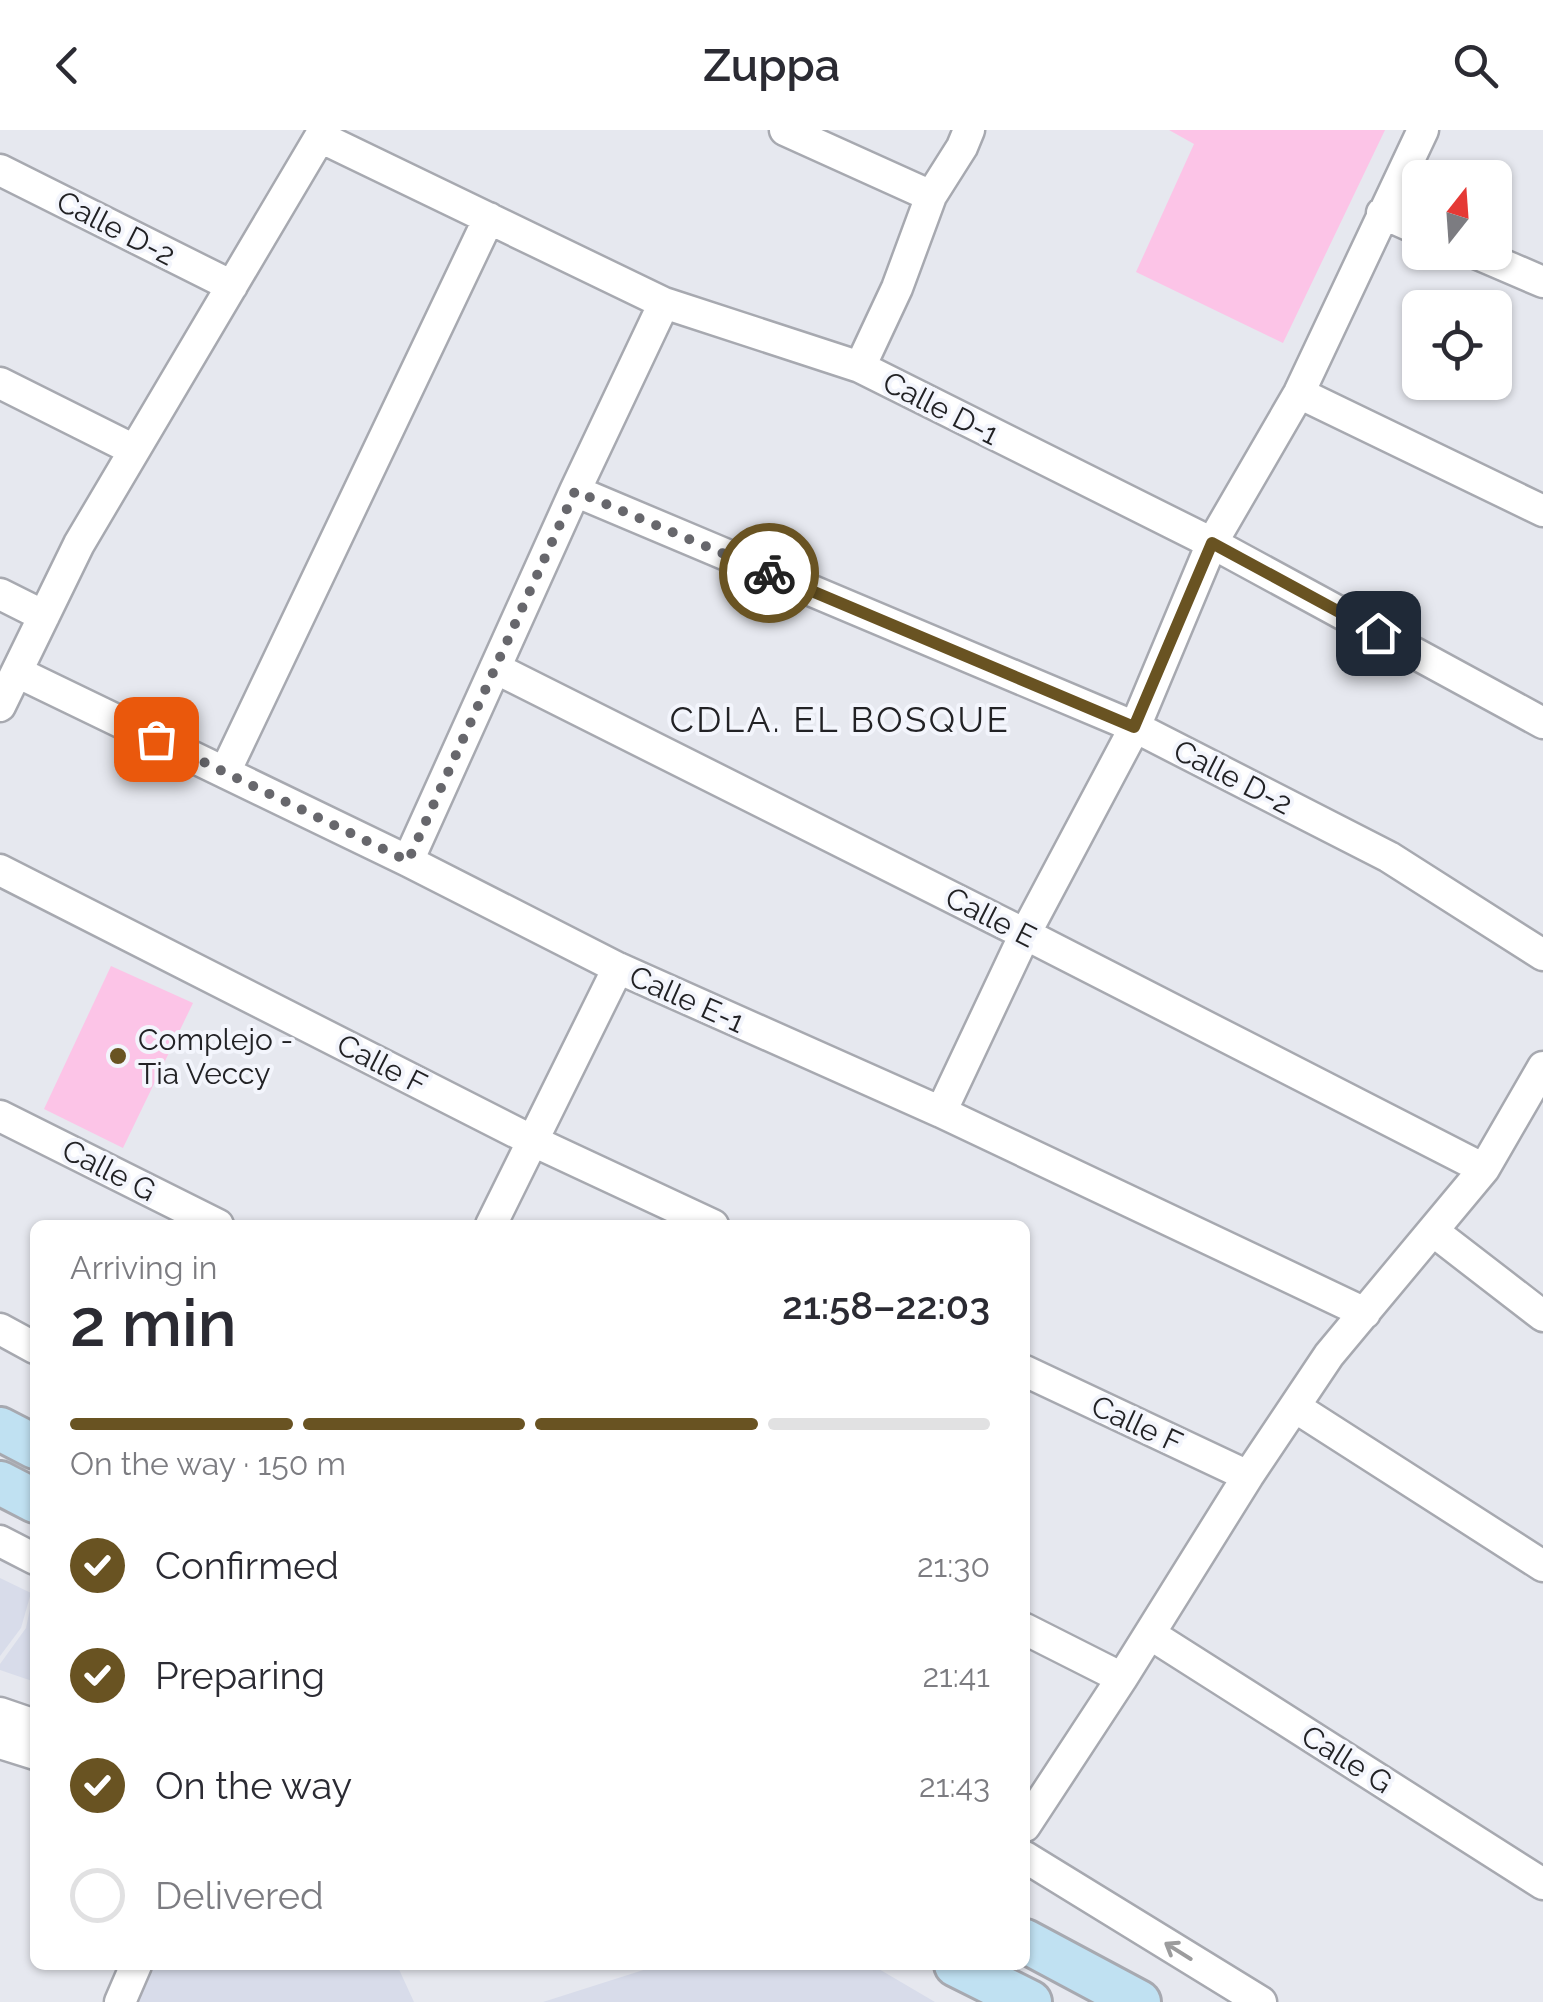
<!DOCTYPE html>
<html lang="en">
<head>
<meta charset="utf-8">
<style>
	:root { --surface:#fff; --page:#f2f2f3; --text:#2b2b33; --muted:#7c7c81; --line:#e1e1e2; --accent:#695322 }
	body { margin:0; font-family:Raleway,sans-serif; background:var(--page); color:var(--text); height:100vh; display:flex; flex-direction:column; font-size:38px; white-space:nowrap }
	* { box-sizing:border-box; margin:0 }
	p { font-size:32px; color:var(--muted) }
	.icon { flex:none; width:55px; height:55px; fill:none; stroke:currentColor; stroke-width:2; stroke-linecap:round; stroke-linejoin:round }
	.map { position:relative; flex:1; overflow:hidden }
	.details { position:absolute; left:30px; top:1090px; width:1000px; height:750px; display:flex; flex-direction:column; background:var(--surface); border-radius:15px; box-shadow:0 2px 8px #0004 }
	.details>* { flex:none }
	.needle { width:65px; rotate:17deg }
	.buttons { position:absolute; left:1402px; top:30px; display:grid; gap:20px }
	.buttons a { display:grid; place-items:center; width:110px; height:110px; border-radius:15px; background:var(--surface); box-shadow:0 2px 8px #0004; font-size:50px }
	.pin { position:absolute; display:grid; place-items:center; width:85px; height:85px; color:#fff; margin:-42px; border-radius:20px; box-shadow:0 5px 15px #0006 }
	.courier { position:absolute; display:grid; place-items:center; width:100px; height:100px; margin:-50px; border:8px solid #695322; border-radius:50%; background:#fff; color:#222; box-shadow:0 2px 12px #0007 }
	.head em { font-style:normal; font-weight:600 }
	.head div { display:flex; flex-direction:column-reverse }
	.head { display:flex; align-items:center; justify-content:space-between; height:170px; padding:0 40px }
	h1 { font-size:65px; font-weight:600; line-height:75px }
	.bar { display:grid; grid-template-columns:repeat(4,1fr); gap:15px 10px; align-content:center; height:120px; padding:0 40px }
	.bar i { height:12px; border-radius:8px; background:var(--line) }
	.bar .selected { background:var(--accent) }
	.bar p { grid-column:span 4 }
	ol { padding:0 40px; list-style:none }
	li { display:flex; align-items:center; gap:30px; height:110px }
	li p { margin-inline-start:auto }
	li .icon { padding:10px; border-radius:50%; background:var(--accent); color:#fff; stroke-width:4 }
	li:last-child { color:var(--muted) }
	li i { width:55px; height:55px; border:5px solid var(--line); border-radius:50% }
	header { display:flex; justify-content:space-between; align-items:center; height:130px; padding:0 40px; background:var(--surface); font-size:45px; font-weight:600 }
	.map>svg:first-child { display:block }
</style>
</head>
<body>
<header><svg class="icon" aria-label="back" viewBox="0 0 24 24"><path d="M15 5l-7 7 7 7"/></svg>Zuppa<svg class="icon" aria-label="search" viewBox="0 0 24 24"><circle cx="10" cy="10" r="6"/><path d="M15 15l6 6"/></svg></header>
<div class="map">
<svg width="1543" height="1872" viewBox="0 0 1543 1872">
	<rect width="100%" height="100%" fill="#e6e8ef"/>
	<path fill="#d8dcea" d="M0,1448L31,1463L21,1498L0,1526Z
		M33,1464L35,1465V1552L0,1540V1534L26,1498Z
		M151,1835H397L414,1872H134Z
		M659,1835H872L935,1872H543Z"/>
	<path fill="#fcc4e7" d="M1169,0H1385L1283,213L1136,142L1194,14Z
		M111,836L193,873L123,1018L44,979Z"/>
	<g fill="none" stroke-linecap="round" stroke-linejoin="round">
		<defs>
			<path id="street" d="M785,0L931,66
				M320,7L664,173L860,237L1212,413L1543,593
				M0,40L232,156
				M1382,83L1420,100
				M1473,122L1543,152
				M860,237L897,158L931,66L962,17L969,0
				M0,253L134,320
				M1299,263L1543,381
				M575,361L1135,597L1389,727L1543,825
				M0,464L44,486
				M495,538L1025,804L1484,1039
				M17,542L408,731L618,838L941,982L1365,1183
				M0,576L79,414L324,0
				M225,642L489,88
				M408,731L575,361L664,173
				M0,740L533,1011L713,1095
				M941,982L1025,804L1135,597L1212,413L1299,263L1423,0
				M0,986L218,1095
				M491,1095L618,838
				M1433,1101L1543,1186
				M0,1199L35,1218
				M1025,1241L1248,1346
				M1295,1277L1543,1436
				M0,1411L35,1429
				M1025,1499L1122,1548
				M1150,1504L1543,1754
				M0,1583L35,1595
				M0,1613L35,1624
				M1025,1696L1122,1548L1248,1346L1329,1225L1484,1039L1543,937
				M1025,1727L1261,1872
				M120,1872L136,1835"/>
			<path id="secondary" d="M0,1299L35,1317
				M0,1353L35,1371
				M1025,1811L1139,1872
				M956,1835L1030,1872"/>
		</defs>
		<use href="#street" stroke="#a7a9b0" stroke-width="35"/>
		<use href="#secondary" stroke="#a7a9b0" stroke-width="48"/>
		<use href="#street" stroke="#fff" stroke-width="30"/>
		<use href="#secondary" stroke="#c0e1f2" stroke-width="42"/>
	</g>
	<defs><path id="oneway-shaft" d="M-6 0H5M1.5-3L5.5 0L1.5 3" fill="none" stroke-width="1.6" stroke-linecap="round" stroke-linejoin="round" transform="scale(2.5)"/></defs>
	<use stroke="#9c9c9d" href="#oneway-shaft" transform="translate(1178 1821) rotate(-148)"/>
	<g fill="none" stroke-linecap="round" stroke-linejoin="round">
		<path stroke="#67676c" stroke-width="10" stroke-dasharray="0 18" d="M156,609L408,731L575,361L769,443"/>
		<path stroke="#695322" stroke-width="12" d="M769,443L1134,597L1212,413L1378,503"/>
	</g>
	<circle fill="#695322" stroke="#f3f5fc" stroke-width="4" cx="118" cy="926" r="10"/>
	<g text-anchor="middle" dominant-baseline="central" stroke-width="8" stroke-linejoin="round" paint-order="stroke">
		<g font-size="30" fill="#222225" stroke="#f3f5fc">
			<text transform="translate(116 98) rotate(27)">Calle D-2</text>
			<text transform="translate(941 278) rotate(27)">Calle D-1</text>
			<text transform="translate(1233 647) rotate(27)">Calle D-2</text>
			<text transform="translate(991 787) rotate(27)">Calle E</text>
			<text transform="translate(687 869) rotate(24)">Calle E-1</text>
			<text transform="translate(382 934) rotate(27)">Calle F</text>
			<text transform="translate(109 1040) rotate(27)">Calle G</text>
			<text transform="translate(1137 1294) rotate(25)">Calle F</text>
			<text transform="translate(1347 1629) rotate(32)">Calle G</text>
		</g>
		<g font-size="30" fill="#222225" stroke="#f3f5fc" text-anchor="start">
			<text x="138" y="909">Complejo -<tspan x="138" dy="34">Tia Veccy</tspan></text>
		</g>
		<g font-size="35" letter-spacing="2.5" fill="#222225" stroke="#f3f5fc">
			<text x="840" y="589">CDLA. EL BOSQUE</text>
		</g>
	</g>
</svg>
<div class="buttons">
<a><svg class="needle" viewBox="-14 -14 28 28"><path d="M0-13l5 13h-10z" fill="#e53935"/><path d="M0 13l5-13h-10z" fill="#7c7c81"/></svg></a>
<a><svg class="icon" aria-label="locate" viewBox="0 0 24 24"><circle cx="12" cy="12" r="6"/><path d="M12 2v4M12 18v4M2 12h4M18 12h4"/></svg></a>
</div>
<div class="pin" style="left:156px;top:609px;background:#ea580c"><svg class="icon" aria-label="bag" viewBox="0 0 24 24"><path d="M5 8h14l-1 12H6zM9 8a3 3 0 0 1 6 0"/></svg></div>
<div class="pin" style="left:1378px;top:503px;background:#1f2937"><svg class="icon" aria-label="home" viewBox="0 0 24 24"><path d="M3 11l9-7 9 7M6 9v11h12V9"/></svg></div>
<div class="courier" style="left:769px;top:443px"><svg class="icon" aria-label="bike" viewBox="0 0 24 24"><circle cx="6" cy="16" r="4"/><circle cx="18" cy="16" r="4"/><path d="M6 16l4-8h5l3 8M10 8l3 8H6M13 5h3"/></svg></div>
<section class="details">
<div class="head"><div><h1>2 min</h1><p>Arriving in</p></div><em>21:58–22:03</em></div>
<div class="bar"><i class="selected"></i><i class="selected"></i><i class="selected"></i><i></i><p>On the way · 150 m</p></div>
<ol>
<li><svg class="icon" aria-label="check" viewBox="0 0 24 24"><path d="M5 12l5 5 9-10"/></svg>Confirmed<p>21:30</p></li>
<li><svg class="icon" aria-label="check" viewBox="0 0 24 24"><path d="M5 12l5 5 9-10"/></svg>Preparing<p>21:41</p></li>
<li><svg class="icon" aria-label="check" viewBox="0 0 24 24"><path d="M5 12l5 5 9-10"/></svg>On the way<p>21:43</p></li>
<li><i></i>Delivered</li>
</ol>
</section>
</div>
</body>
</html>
